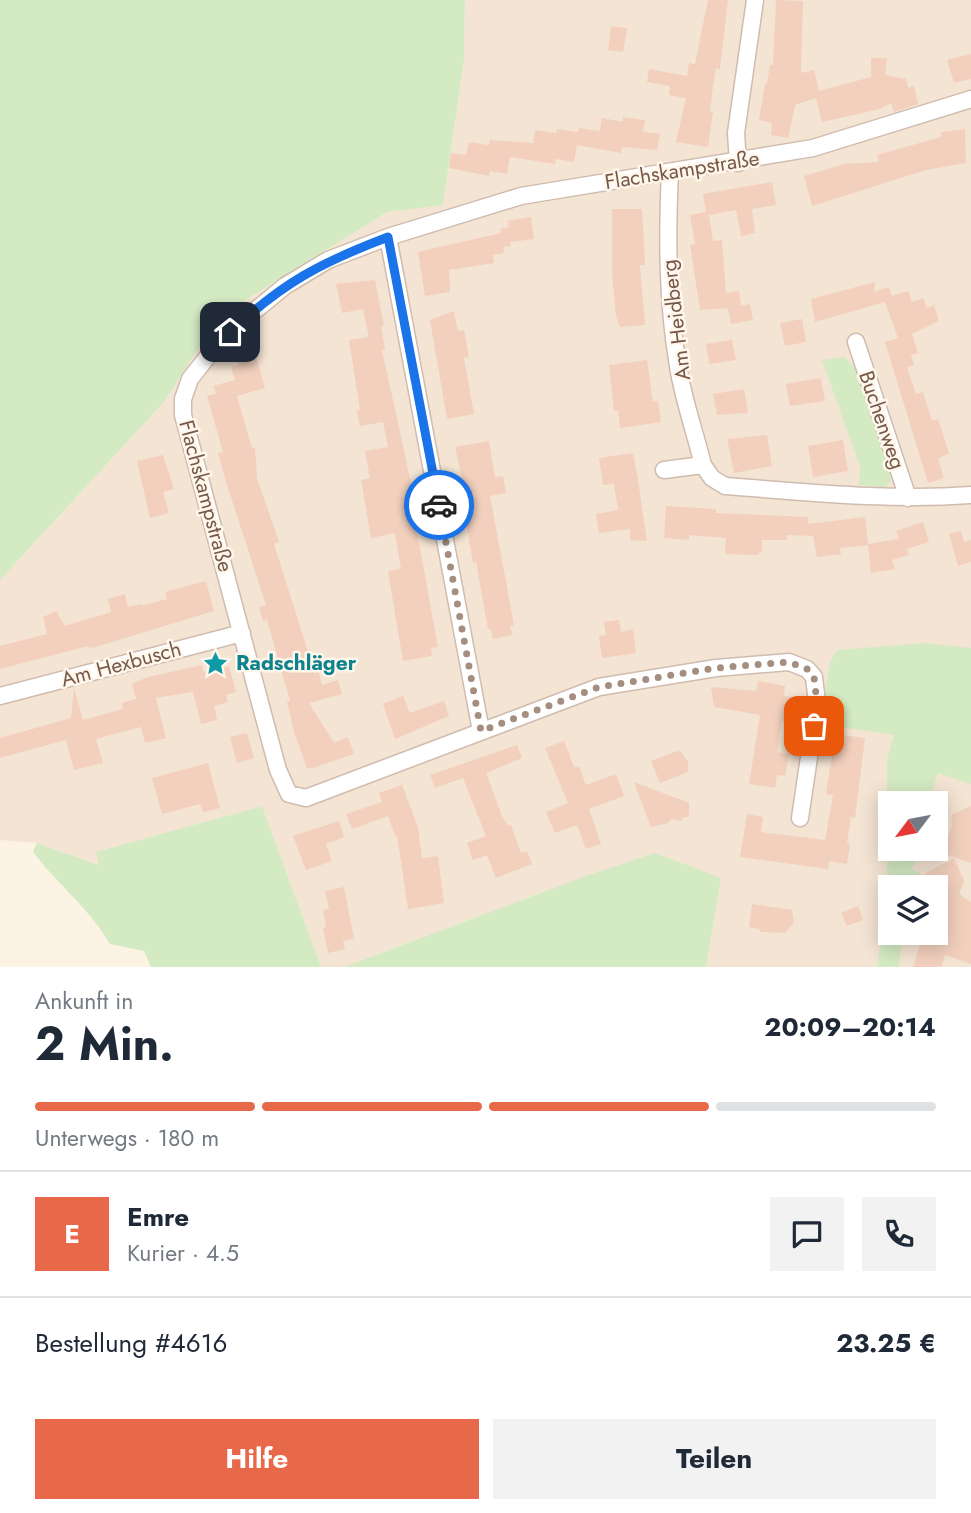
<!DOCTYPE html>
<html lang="de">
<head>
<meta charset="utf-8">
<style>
	:root { --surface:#fff; --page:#f2f2f3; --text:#1f2937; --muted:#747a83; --line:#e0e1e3; --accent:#e7694a }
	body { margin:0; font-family:Jost,sans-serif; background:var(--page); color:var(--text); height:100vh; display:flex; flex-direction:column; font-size:26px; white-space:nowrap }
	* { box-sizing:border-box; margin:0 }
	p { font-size:23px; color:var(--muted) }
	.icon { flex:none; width:38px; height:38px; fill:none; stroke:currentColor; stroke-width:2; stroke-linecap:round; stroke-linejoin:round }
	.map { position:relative; height:967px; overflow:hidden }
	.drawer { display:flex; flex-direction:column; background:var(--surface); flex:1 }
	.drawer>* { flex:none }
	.needle { width:46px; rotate:238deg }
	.controls { position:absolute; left:878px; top:791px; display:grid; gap:14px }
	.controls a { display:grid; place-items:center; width:70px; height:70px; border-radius:0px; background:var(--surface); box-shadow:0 4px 18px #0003; font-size:35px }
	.pin { position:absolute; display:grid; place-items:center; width:60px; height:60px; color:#fff; margin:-30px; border-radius:14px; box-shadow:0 4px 10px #0006 }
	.courier { position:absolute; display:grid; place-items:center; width:70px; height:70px; margin:-35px; border:5px solid #1a73e8; border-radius:50%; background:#fff; color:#222; box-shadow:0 2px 9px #0007 }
	.head em { font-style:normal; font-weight:700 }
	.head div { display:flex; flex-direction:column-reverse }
	.head { display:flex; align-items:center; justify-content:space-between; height:119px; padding:0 35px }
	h1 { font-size:46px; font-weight:700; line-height:52px }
	.bar { display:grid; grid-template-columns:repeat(4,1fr); gap:10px 7px; align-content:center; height:84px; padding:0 35px }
	.bar i { height:9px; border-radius:5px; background:var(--line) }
	.bar .selected { background:var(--accent) }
	.bar p { grid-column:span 4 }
	.line { display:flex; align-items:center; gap:18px; padding:0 35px; border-top:2px solid var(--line) }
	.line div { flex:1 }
	.round { display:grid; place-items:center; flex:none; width:74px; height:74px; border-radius:0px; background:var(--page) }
	.button { display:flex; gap:14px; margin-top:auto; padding:14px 35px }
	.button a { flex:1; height:80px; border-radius:0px; background:var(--accent); color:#fff; font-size:28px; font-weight:700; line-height:80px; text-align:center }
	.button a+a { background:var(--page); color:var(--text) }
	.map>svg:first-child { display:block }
</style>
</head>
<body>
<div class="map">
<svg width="971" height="967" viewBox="0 0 971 967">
	<rect width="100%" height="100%" fill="#fcf3e5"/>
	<path fill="#f4e4d3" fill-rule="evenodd" d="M465,0H971V967H899L903,933H936V887H891V905L886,903L877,967H706L721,878L583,877L344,967H321L262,806L97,852L100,865L37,843L0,840V580L164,402L206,328L218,317L387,212L443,205L464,60ZM891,803H936V849H891Z"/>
	<path fill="#d4eac3" d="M0,0H465L464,60L443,205L387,212L218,317L164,402L0,580Z
		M845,357L862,376L895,475L886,487L859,485L860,467L822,360Z
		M925,643L971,648V784L938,773L929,800L936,803H891V849H919L912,869L920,873L915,887H891V891L887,889V759L894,735L820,724L830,662L837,650Z
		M262,806L321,967H151L144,951L110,944C89,908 58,885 33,852L37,843L99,865L96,852Z
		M655,853L721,878L706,967H344L583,877Z
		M886,902L891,905V933H903L899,967H877Z"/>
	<path fill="#f2d0bd" d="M708,0H728L720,69L716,68L713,86L710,112H713L708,147L676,142L686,98L669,95L670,86L647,82L649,69L687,76L689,63L695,64Z
		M776,0L803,1L801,73L814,70L819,91L871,77V58H887L885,75L906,79L908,88L914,86L918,104L894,112L891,103L880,109L822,122L816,98L795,105L788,138L771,135L772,123L759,120L765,84H767L770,65H773Z
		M611,26L627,28L623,52L608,50Z
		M971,54V79L954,83L947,60Z
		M623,117L645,120L643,132L660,134L657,150L622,147L621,153L577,145L574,162L556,159L555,164L510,157L507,174L490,171L489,176L449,168L451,153L466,155L469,142L489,145L490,140L533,143L535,130L556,133L557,129L578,132L579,128L600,131L602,118L623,122Z
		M965,129L966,163L926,170L812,206L804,176L844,164L879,162L877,155L941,137V132Z
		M772,182L776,205L752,209L755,233L741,236L736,210L709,215L713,241L722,240L726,293L739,291L741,306L750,304L753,320L731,324L728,308L700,310L690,245L695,244L690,215L706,212L703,194Z
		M612,209H642L645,265H640L645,325L620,327L616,316L612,274Z
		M531,217L534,239L510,242L511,246L503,247L504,253L493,255L494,263L449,270L450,292L425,296L418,252L501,233L500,229L509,227L508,221Z
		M375,280L384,326H381L385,350H382L411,483L414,499H411L438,647L431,648L432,656L403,661L388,571L401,569L395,533L371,538L361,480L370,478L365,451L388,447L383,422L360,426L357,411L360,410L349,340L369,337L363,309L342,313L336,284Z
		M875,282L874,292L889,287L892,296L908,291L912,302L923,298L927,308L934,305L939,321L912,334L918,353L911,355L914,365L907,367L916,394L923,392L932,421L938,419L949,453L938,459L944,478L928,483L885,342L898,338L885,302L815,322L811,299Z
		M454,311L458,331L464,330L469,357L464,358L474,414L447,419L430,320Z
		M802,319L806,342L785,346L780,323Z
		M732,340L736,360L709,364L706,344Z
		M255,353L265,388L237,396L252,448L255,447L257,478L279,542L274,544L310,658L315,657L322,685L338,680L342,694L309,703L334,743L348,737L354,754L313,768H307L294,732L287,702L290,701L267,620L263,621L259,607L266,605L227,485L218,453L223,452L207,396L216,394L213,386L235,380L231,367L239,365L237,358Z
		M647,360L653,402L658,401L661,422L620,428L618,410L614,411L609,365Z
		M821,378L825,401L790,406L786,384Z
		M744,389L748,413L717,415L713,394Z
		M767,435L772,466L734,473L727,439Z
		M843,440L848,471L813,477L808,446Z
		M489,441L495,477L503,476L506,493L490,496L514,625L510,626L512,635L493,639L491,629H488L476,562L473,563L465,517L470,516L455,447Z
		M633,453L638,480L647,541L630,540V529L599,533L596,514L618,510L614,484L603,485L599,458Z
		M163,455L174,489L163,492L169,513L150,518L137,461Z
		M666,506L716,509V513L808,517V524L865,517L868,544L899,539L896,531L923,522L929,542L907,549L909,555L892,560L895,569L871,573L868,545L840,548L841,554L817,557L813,536L787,535V540H762V551L757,555L725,554L726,538L689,535V540L664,538Z
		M961,531L964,542L971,540V562L958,566L949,534Z
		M206,581L214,611L102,645L89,649L88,646L0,669V646L47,634L43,617L56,611L65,626L111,612L108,599L125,594L128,607L141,604V606L167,599L165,592Z
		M619,620L621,632L633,629L636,653L602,658L599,636L606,635L604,622Z
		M202,665L204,673L229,666L236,692L226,695L228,702L214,706L217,720L201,724L193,692L156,698L166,738L145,743L141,727L96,739L103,763L74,770L66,740L0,758V738L71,718L74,688L83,720L123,709L122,703L136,699L132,684L148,677Z
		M758,681L785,686L784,696L792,697L788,722L782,721L777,752L789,754L785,776L777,775L775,788L749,784L760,715L714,707L711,687L756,691Z
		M403,696L410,713L444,701L449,716L395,739L383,704Z
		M247,733L254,758L237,763L230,737Z
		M835,734L865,738L855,818L851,817L847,843L850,844L847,864L829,861L828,869L740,857L747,814L763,817L761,832L825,840L833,795L826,794Z
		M564,741L574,767L579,766L586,785L616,774L624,796L589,809L601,844L586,849L577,825L555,833L546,812L568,803L545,748Z
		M517,745L522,758L486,773L502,816L508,826L511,825L521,853L527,851L532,864L496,878L487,855L473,860L467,843L486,836L463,778L435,788L430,775Z
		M680,750L688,762V772L660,783L651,761Z
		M208,763L220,808L203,812L200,804L162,814L152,778Z
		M634,782L689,803V817H683L682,821L671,819L668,823L651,827Z
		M402,785L418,827L422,858L438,856L444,903L408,909L397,835L395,836L388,816L352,829L346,814L382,802L379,793Z
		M971,806V863L942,853L952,826L951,815Z
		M339,821L344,837L326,844L332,861L306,870L293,836Z
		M954,858L964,881L959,894L971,902V964L945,955L941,967H913L924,933H936V887H932L936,878L924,874Z
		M344,887L354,939L343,941L345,949L328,953L323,928L326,927L323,910L329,909L325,891Z
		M752,904L792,910L794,922L785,933L760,932V929L749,927Z
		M858,906L863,920L847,926L841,913Z"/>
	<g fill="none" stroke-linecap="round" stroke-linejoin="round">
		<defs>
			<path id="minor" d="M738,163L736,133L755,0
				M670,172C667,237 667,301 678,366C683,399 695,432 703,465L712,478L725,486C807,492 889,501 971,495
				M388,237L481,731
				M856,342L908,498
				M664,470L703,465
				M0,696L242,633
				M800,818L817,703L814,677L807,669L789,662L716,668L599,687L306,798L289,794L278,770L183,415V399L190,379L223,337L285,286L328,260L388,237L521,196L813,148L971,99"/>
		</defs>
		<use href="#minor" stroke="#d0bcae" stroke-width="19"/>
		<use href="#minor" stroke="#fff" stroke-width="16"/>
	</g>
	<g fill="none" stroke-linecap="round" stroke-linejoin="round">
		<path stroke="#a58e80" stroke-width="7" stroke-dasharray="0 12.6" d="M439,505L481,731L599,687L716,668L789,662L807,669L814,677L817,703L814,726"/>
		<path stroke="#1a73e8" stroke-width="9" d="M230,332C284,282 320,263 388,237L439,505"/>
	</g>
	<defs>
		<symbol id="sight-bare" viewBox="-9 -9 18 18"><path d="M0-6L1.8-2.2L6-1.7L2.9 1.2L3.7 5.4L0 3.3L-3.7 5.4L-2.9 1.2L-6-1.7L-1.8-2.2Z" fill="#0f9aa8" stroke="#fff7ec" stroke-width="2.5" paint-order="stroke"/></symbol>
	</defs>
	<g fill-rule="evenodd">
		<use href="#sight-bare" x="198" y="646" width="35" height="35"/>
	</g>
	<g text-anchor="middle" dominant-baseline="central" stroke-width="5" stroke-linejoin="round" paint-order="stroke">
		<g font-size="21" fill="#76584a" stroke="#fff7ec">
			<text transform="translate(682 170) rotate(-9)">Flachskampstraße</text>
			<text transform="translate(676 320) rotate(-97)">Am Heidberg</text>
			<text transform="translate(882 420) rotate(71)">Buchenweg</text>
			<text transform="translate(206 496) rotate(75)">Flachskampstraße</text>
			<text transform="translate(121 664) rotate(-15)">Am Hexbusch</text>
		</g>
		<g font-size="21" font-weight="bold" fill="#0d838f" stroke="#fff7ec" text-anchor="start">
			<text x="236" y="663">Radschläger</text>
		</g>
	</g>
</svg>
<div class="controls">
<a><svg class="needle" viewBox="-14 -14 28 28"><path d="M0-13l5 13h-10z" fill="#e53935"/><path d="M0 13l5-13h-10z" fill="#747a83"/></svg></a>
<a><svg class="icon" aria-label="layers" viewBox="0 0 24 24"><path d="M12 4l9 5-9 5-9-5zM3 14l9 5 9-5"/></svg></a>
</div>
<div class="pin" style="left:814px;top:726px;background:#ea580c"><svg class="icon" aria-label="bag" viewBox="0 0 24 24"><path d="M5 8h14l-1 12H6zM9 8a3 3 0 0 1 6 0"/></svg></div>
<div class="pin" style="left:230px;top:332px;background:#1f2937"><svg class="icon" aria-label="home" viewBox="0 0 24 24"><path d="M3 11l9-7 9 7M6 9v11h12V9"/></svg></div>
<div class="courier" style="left:439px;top:505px"><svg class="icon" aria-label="car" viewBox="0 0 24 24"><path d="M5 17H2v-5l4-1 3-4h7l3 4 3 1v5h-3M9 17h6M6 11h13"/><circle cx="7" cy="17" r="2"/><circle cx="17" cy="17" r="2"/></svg></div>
</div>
<section class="drawer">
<div class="head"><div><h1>2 Min.</h1><p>Ankunft in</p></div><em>20:09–20:14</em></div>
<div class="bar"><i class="selected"></i><i class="selected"></i><i class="selected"></i><i></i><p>Unterwegs · 180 m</p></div>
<div class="line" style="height:126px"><b class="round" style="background:var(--accent);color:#fff">E</b><div><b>Emre</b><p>Kurier · 4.5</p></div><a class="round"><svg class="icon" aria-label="chat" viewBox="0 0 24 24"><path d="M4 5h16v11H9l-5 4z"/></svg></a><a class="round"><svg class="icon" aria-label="phone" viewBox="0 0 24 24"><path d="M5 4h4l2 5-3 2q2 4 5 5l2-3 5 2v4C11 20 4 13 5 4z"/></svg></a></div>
<div class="line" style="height:91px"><div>Bestellung #4616</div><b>23.25 €</b></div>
<div class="button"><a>Hilfe</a><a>Teilen</a></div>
</section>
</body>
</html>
